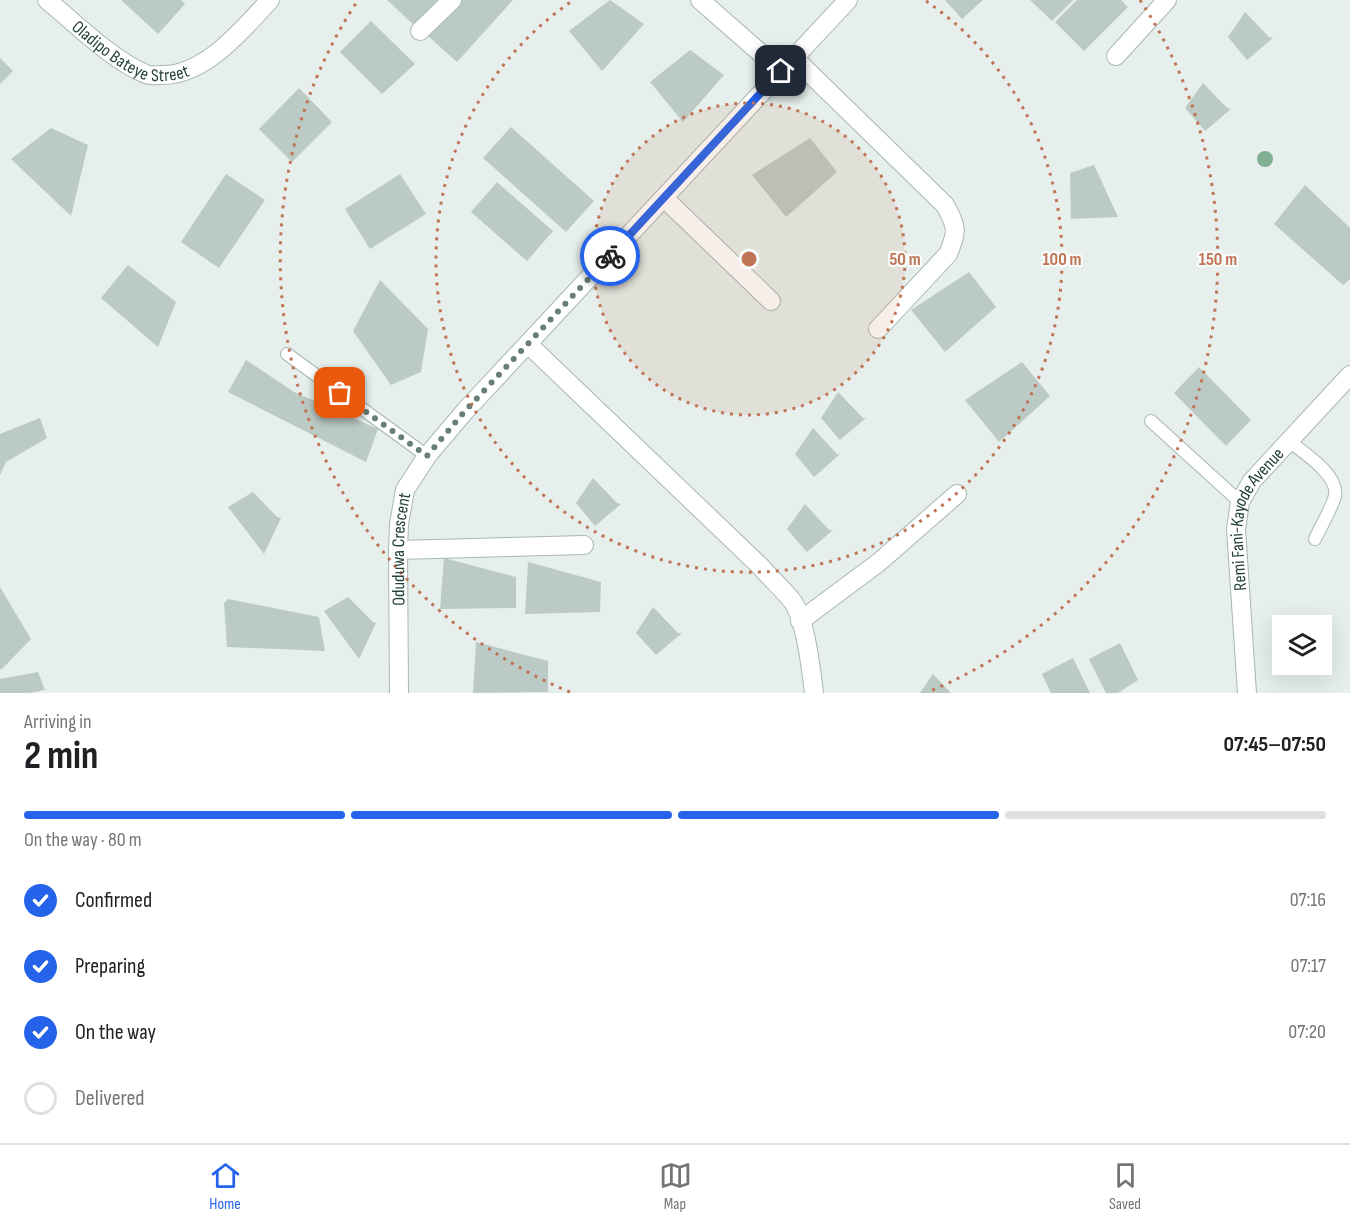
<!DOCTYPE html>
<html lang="en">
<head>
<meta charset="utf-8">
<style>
	:root { --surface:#fff; --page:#f2f2f2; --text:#202124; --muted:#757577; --line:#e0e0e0; --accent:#2563eb }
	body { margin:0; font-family:"Sofia Sans Condensed",sans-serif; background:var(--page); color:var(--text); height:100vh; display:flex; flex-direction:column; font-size:22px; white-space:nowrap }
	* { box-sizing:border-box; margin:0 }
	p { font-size:20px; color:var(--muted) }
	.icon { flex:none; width:33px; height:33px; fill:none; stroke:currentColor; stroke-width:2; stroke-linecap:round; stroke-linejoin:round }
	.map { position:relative; height:693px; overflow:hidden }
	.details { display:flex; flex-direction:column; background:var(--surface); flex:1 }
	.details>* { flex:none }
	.controls { position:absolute; left:1272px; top:615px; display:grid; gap:12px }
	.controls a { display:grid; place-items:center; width:60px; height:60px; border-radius:0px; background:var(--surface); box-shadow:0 6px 24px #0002; font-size:30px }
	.pin { position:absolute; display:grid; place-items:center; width:51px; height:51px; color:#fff; margin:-26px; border-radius:12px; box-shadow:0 3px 9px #0006 }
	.courier { position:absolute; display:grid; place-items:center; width:60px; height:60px; margin:-30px; border:4px solid #2563eb; border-radius:50%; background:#fff; color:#222; box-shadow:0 2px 8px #0007 }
	.headline em { font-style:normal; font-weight:700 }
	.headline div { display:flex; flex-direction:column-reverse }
	.headline { display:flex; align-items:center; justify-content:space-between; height:102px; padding:0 24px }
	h1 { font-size:39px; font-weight:700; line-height:45px }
	.bar { display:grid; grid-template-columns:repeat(4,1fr); gap:9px 6px; align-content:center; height:72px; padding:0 24px }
	.bar i { height:8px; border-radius:4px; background:var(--line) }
	.bar .selected { background:var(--accent) }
	.bar p { grid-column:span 4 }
	ol { padding:0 24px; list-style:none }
	li { display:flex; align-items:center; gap:18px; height:66px }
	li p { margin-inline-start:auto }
	li .icon { padding:6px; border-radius:50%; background:var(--accent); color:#fff; stroke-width:4 }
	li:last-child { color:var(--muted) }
	li i { width:33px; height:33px; border:3px solid var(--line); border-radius:50% }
	.tabs { display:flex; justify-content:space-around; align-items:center; height:84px; border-top:2px solid var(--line); background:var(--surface); font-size:16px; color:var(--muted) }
	.tabs a { display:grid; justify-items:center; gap:3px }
	.tabs .selected { color:var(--accent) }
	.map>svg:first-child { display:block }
</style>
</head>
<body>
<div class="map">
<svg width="1350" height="693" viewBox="0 0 1350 693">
	<rect width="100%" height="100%" fill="#e6efeb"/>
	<path fill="#bbcac4" d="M121,0H181L185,4L158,34Z
		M387,0H437L414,25Z
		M461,0H513L457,62L428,36Z
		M610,0L644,24L602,71L569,31Z
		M945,0H983L962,19Z
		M1030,0H1073L1052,21Z
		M1077,0H1121L1128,7L1084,51L1055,22Z
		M1245,12L1269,37L1273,38L1247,60L1228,37Z
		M371,21L415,64L382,94L340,52Z
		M690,50L724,75L683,122L650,82Z
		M0,58L13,71L0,84Z
		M1203,83L1227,108L1231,109L1205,131L1185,108Z
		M299,88L332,122L292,162L259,129Z
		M511,127L594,201L566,232L483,158Z
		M51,128L88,145L71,216L11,159Z
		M810,138L837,172L786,217L752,175Z
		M1094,165L1118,217L1071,219L1070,173Z
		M226,174L265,200L219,268L181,242Z
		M400,174L426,214L370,249L345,209Z
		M497,182L553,231L527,261L471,212Z
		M1305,185L1350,228V279L1343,285L1274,224Z
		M128,265L176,302L158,347L101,298Z
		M969,272L996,307L945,352L911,310Z
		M380,280L428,329L421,372L391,385L353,331Z
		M246,360L294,392L378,429L366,462L228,392Z
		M1022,362L1050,396L999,442L965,400Z
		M1199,367L1251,420L1226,446L1174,393Z
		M838,392L863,418H866L840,440L821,418Z
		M40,418L47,438L6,462L0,475V434Z
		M813,428L837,454H840L814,477L795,454Z
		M593,478L617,503L621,504L595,526L576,503Z
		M253,492L277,517L281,518L264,554L228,507Z
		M805,504L829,530H833L807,552L787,529Z
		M444,558L516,577V608L440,609Z
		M528,562L601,582L600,612L525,614Z
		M0,587L31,639L1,670L0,668Z
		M348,597L373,622L376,623L359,659L324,611Z
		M228,599L319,617L325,651L227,647L224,603Z
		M653,607L678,633H682L656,655L636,633Z
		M476,642L548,661V692L473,693Z
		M1120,643L1138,680L1118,693H1106L1089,659Z
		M1073,658L1090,693H1051L1042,674Z
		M38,672L45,690L29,693H0V679Z
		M933,674L951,693H920Z"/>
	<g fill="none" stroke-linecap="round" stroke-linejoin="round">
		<defs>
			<path id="lane" d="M287,354L427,456
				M1151,421L1240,502
				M1289,441C1304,453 1339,475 1335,496C1331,510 1321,526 1315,539"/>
			<g id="street">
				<path id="s1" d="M47,0C75,23 113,61 146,74C150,76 156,75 160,75C204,77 242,30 270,0"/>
				<path d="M700,0L781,71"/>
				<path d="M420,31L452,0"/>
				<path d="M1116,56L1167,0"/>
				<path d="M794,58L945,205C957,227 958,231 948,254L878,329"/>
				<path d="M664,198L771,301"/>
				<path d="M528,344L761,567C771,579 784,590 793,602C806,622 811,669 814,693"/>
				<path d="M398,550L584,545"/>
				<path d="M800,621L878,563L957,494"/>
				<path id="s2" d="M399,693L398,550L399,524L405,490L427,456L465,411L848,0"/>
				<path id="s3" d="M1247,693L1236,529L1240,502L1252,481L1350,375"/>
			</g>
		</defs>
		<use href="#lane" stroke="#a8b8b2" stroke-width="14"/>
		<use href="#street" stroke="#a8b8b2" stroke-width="20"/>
		<use href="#lane" stroke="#fff" stroke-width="12"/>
		<use href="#street" stroke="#fff" stroke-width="18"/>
	</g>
	<circle fill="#80af93" cx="1265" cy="159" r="8"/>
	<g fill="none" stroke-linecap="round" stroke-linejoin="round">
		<path stroke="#687f78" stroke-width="6" stroke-dasharray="0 10.8" d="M340,393L427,456L465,411L610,256"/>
		<path stroke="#2563eb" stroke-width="8" d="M610,256L781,71"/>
	</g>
	<circle cx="749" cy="259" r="156" fill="#c07456" fill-opacity=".12"/>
	<g fill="none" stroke="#c07456" stroke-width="3" stroke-dasharray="3 6">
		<circle cx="749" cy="259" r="156"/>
		<path d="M926 1A313 313 0 1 1 572 1"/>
		<path d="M570 692A469 469 0 0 1 358 0M1140 0A469 469 0 0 1 928 692"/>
	</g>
	<g text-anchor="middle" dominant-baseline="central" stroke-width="4.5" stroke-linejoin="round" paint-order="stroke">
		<g font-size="18" fill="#24423a" stroke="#f7fbf9">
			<text stroke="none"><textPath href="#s1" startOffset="102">Oladipo Bateye Street</textPath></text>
			<text stroke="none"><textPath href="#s3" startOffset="180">Remi Fani-Kayode Avenue</textPath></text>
			<text stroke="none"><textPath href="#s2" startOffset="144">Oduduwa Crescent</textPath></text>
		</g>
	</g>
	<circle cx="749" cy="259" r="9" fill="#c07456" stroke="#f7fbf9" stroke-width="3"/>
	<g font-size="18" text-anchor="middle" font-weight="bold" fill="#c07456" stroke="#f7fbf9" stroke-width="4.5" stroke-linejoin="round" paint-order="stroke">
		<text x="905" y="265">50 m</text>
		<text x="1062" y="265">100 m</text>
		<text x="1218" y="265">150 m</text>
	</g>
</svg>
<div class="controls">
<a><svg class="icon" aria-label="layers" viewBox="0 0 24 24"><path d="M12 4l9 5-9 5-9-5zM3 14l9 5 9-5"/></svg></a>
</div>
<div class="pin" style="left:340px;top:393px;background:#ea580c"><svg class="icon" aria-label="bag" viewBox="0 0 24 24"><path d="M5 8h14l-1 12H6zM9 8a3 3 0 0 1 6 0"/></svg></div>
<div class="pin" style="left:781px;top:71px;background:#1f2937"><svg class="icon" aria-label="home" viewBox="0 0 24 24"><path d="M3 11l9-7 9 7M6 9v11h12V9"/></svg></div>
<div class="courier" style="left:610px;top:256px"><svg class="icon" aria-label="bike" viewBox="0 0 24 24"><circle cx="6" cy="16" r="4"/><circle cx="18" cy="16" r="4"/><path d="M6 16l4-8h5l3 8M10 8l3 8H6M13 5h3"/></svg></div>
</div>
<section class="details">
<div class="headline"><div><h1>2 min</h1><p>Arriving in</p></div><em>07:45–07:50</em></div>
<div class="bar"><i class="selected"></i><i class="selected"></i><i class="selected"></i><i></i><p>On the way · 80 m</p></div>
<ol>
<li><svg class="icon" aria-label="check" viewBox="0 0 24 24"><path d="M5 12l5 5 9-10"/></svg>Confirmed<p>07:16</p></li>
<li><svg class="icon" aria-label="check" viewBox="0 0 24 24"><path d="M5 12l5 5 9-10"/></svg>Preparing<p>07:17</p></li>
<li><svg class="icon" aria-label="check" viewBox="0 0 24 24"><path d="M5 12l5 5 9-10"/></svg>On the way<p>07:20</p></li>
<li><i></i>Delivered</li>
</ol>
</section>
<nav class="tabs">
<a class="selected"><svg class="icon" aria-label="home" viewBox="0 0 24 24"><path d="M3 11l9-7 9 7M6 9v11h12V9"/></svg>Home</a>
<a><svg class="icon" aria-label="map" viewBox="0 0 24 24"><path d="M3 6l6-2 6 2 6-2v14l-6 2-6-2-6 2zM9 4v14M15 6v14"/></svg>Map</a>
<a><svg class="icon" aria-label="saved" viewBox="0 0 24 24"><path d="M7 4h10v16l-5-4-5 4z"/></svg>Saved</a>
</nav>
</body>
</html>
